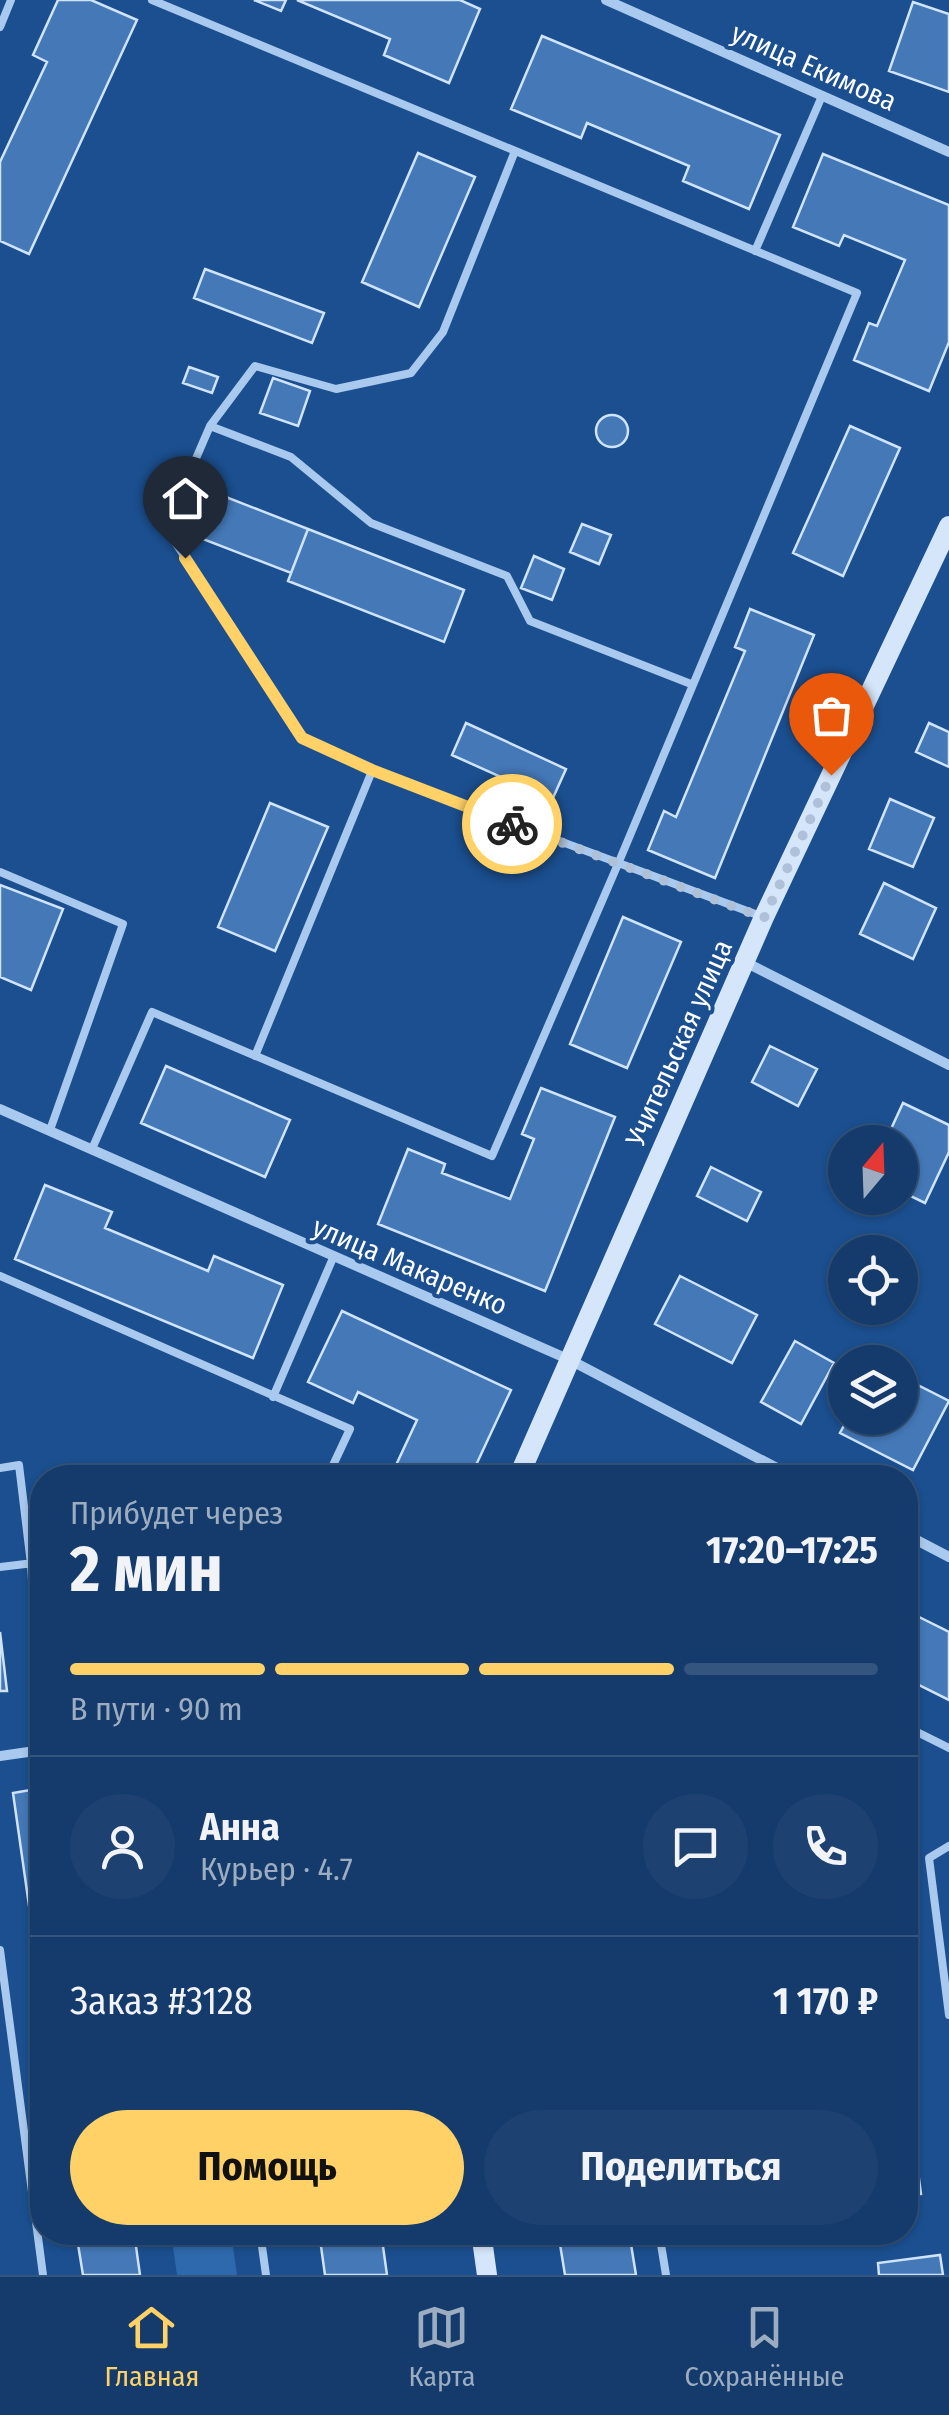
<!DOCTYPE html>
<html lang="ru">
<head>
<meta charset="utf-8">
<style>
	:root { --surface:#143b6b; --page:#1d4271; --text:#f1f3f6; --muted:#9dadc1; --line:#33557e; --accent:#ffd166 }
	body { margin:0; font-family:"Fira Sans Condensed",sans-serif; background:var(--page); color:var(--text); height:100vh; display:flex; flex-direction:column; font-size:38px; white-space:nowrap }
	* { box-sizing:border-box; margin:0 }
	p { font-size:32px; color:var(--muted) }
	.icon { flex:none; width:55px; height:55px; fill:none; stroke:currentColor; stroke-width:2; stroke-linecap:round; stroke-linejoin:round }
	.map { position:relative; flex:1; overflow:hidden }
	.sheet { position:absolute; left:30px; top:1465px; width:888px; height:780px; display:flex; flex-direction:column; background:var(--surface); border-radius:40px; box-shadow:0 2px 8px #0004,0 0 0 2px var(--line) }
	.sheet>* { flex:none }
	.needle { width:65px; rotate:19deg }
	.fabs { position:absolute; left:828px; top:1125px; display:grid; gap:20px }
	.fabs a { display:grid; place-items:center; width:90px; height:90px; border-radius:50%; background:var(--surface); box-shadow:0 2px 8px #0004,0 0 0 2px var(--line); font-size:50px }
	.pin { position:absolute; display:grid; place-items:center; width:85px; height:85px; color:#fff; margin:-102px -42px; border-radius:50% 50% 50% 0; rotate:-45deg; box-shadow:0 0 10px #0007 }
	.pin .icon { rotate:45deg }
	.courier { position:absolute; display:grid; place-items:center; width:100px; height:100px; margin:-50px; border:8px solid #ffd166; border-radius:50%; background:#fff; color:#222; box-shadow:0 2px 12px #0007 }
	.overview em { font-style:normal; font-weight:700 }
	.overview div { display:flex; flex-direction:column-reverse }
	.overview { display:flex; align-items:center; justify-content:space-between; height:170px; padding:0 40px }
	h1 { font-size:65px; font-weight:700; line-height:75px }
	.bar { display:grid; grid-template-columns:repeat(4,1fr); gap:15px 10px; align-content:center; height:120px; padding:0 40px }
	.bar i { height:12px; border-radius:8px; background:var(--line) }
	.bar .selected { background:var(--accent) }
	.bar p { grid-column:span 4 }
	.line { display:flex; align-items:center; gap:25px; padding:0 40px; border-top:2px solid var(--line) }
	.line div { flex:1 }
	.round { display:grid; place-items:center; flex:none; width:105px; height:105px; border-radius:52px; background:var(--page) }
	.primary-button { display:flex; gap:20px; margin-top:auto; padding:20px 40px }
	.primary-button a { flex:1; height:115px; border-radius:60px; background:var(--accent); color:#111; font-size:40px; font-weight:700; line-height:115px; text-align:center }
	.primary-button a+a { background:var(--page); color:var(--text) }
	.dock { display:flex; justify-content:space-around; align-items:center; height:140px; border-top:2px solid var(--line); background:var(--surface); font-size:28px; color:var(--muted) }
	.dock a { display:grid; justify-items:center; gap:5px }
	.dock .selected { color:var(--accent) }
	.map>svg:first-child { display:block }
</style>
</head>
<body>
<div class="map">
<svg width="949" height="2275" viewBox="0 0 949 2275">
	<rect width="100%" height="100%" fill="#1b4f8f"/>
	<path fill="#2e69ad" d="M180,2233H231L237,2275H177L171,2234Z"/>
	<path fill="#4478b7" stroke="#cfe3fa" stroke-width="2.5" d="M58,0H91L137,20L29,254L0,241V162L47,62L33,55Z
		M254,0H286L281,11Z
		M297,0H460L480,9L449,83L384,55L390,39Z
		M913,2L949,14V92L889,71Z
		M542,36L780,135L749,209L683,181L689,166L587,123L581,138L511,109Z
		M418,153L475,177L419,307L362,282Z
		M823,154L949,205V342L929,391L854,360L869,323L877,326L905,260L844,235L839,246L793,227Z
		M205,269L324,313L312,343L194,298Z
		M189,367L218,377L212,393L183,383Z
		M273,378L310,391L298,426L260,413Z
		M596 431a16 16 0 1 1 32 0a16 16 0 1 1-32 0Z
		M850,426L900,448L843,576L793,553Z
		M208,490L308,529L291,573L190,534Z
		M582,524L611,535L599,564L570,552Z
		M308,529L464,590L444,642L288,581Z
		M534,556L564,569L552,600L521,588Z
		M750,609L814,635L715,878L648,850L664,811L676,817L745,651L735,647Z
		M466,723L566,769L552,800L452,755Z
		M929,723L949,732V767L916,752Z
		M890,799L934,818L913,867L869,849Z
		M270,803L328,827L275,951L218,927Z
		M884,883L936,908L913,959L860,934Z
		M0,885L63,909L31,990L0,977Z
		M623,917L681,942L627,1068L570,1044Z
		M770,1046L817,1069L798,1106L752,1082Z
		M166,1066L290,1120L265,1177L141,1123Z
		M541,1088L615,1117L545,1291L378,1224L408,1149L445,1164L442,1173L510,1199L534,1139L522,1134Z
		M903,1103L949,1125V1152L925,1203L900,1191V1142H885Z
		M711,1167L761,1192L747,1221L697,1196Z
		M45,1185L112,1212L105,1228L208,1271L214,1256L283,1285L253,1358L15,1259Z
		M680,1276L757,1315L732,1363L655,1324Z
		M342,1311L511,1390L470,1478H390L417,1420L358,1392L353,1403L308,1382Z
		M795,1341L834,1363L801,1424L761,1402Z
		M900,1376L949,1401L913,1470L840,1433L848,1418H900Z
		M905,1610L949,1632V1700L905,1678Z
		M0,1632L7,1691H0Z
		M42,1788V1997L13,1793Z
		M905,2075L921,2194L905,2196Z
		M76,2232H134L140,2275H83Z
		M319,2232H381L387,2275H325Z
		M558,2232H629L636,2275H565Z
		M940,2255L943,2275H879L878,2263Z"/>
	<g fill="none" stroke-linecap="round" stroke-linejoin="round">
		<path stroke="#a9c9ee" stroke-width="8" d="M0,27L11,0
			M755,251L822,96
			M210,426L291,457L371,523L507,576L530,621L691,684
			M372,771L302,738L166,528L210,426L255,366L336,389L411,373L443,332L515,151
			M0,872L123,924L50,1130
			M255,1056L372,771L763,917
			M92,1149L152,1012L492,1156L618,864L857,293L152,0
			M0,1276L350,1429L327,1478
			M273,1397L333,1258
			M0,1468L19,1465L31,1564L42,1743
			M0,1567L42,1562
			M905,1726L949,1748
			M949,1846L929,1858L949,2015
			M0,1950L43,2275
			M260,2232L266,2275
			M659,2232L666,2275"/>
		<path stroke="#a9c9ee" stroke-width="10" d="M606,0L949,152
			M745,962L949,1065
			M0,1109L570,1360L796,1478
			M905,1534L949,1557
			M0,1756L42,1750"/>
		<path stroke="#d6e6fa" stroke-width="20" d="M518,1478L764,917L949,526
			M481,2232L487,2275"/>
	</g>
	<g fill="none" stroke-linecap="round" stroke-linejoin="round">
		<path stroke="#afc1d8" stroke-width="10" stroke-dasharray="0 18" d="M512,824L764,918L831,775"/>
		<path stroke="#ffd166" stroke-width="12" d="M185,558L302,738L372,770L512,824"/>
	</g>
	<g text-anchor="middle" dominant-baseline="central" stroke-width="8" stroke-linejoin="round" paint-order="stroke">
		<g font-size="28" fill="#fff" stroke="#1b4f8f">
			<text transform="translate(814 67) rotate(24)">улица Екимова</text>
			<text transform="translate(679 1043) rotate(-66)">Учительская улица</text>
			<text transform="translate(410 1266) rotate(23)">улица Макаренко</text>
		</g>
	</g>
</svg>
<div class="fabs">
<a><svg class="needle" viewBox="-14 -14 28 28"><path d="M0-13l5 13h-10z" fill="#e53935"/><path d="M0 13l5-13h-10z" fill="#9dadc1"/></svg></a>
<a><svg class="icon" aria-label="locate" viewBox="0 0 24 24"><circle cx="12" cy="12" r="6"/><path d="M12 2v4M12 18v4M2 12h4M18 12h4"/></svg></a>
<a><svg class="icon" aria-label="layers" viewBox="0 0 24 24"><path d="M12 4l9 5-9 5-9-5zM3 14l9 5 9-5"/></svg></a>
</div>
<div class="pin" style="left:831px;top:775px;background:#ea580c"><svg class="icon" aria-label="bag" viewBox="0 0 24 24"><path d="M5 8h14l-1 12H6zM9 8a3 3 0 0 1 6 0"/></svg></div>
<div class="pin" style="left:185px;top:558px;background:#1f2937"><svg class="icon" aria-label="home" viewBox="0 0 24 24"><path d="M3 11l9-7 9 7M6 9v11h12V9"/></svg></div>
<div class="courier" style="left:512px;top:824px"><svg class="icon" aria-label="bike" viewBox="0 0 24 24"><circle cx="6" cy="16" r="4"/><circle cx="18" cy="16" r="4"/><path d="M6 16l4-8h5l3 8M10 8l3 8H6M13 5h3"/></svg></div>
<section class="sheet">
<div class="overview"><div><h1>2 мин</h1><p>Прибудет через</p></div><em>17:20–17:25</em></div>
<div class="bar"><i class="selected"></i><i class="selected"></i><i class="selected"></i><i></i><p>В пути · 90 m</p></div>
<div class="line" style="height:180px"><a class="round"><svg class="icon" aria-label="person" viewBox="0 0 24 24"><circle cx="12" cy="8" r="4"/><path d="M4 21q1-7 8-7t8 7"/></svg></a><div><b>Анна</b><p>Курьер · 4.7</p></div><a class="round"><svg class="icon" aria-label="chat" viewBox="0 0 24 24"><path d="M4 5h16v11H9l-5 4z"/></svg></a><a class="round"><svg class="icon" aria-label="phone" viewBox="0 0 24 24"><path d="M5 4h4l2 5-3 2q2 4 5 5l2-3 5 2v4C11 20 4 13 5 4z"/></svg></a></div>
<div class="line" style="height:130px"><div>Заказ #3128</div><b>1 170 ₽</b></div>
<div class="primary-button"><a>Помощь</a><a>Поделиться</a></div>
</section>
</div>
<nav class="dock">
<a class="selected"><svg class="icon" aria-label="home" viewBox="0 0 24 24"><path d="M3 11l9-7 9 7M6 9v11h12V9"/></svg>Главная</a>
<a><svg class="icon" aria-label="map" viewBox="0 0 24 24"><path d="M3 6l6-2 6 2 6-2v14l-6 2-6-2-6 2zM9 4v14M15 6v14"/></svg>Карта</a>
<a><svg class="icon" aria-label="saved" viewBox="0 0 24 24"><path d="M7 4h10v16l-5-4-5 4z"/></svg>Сохранённые</a>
</nav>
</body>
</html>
